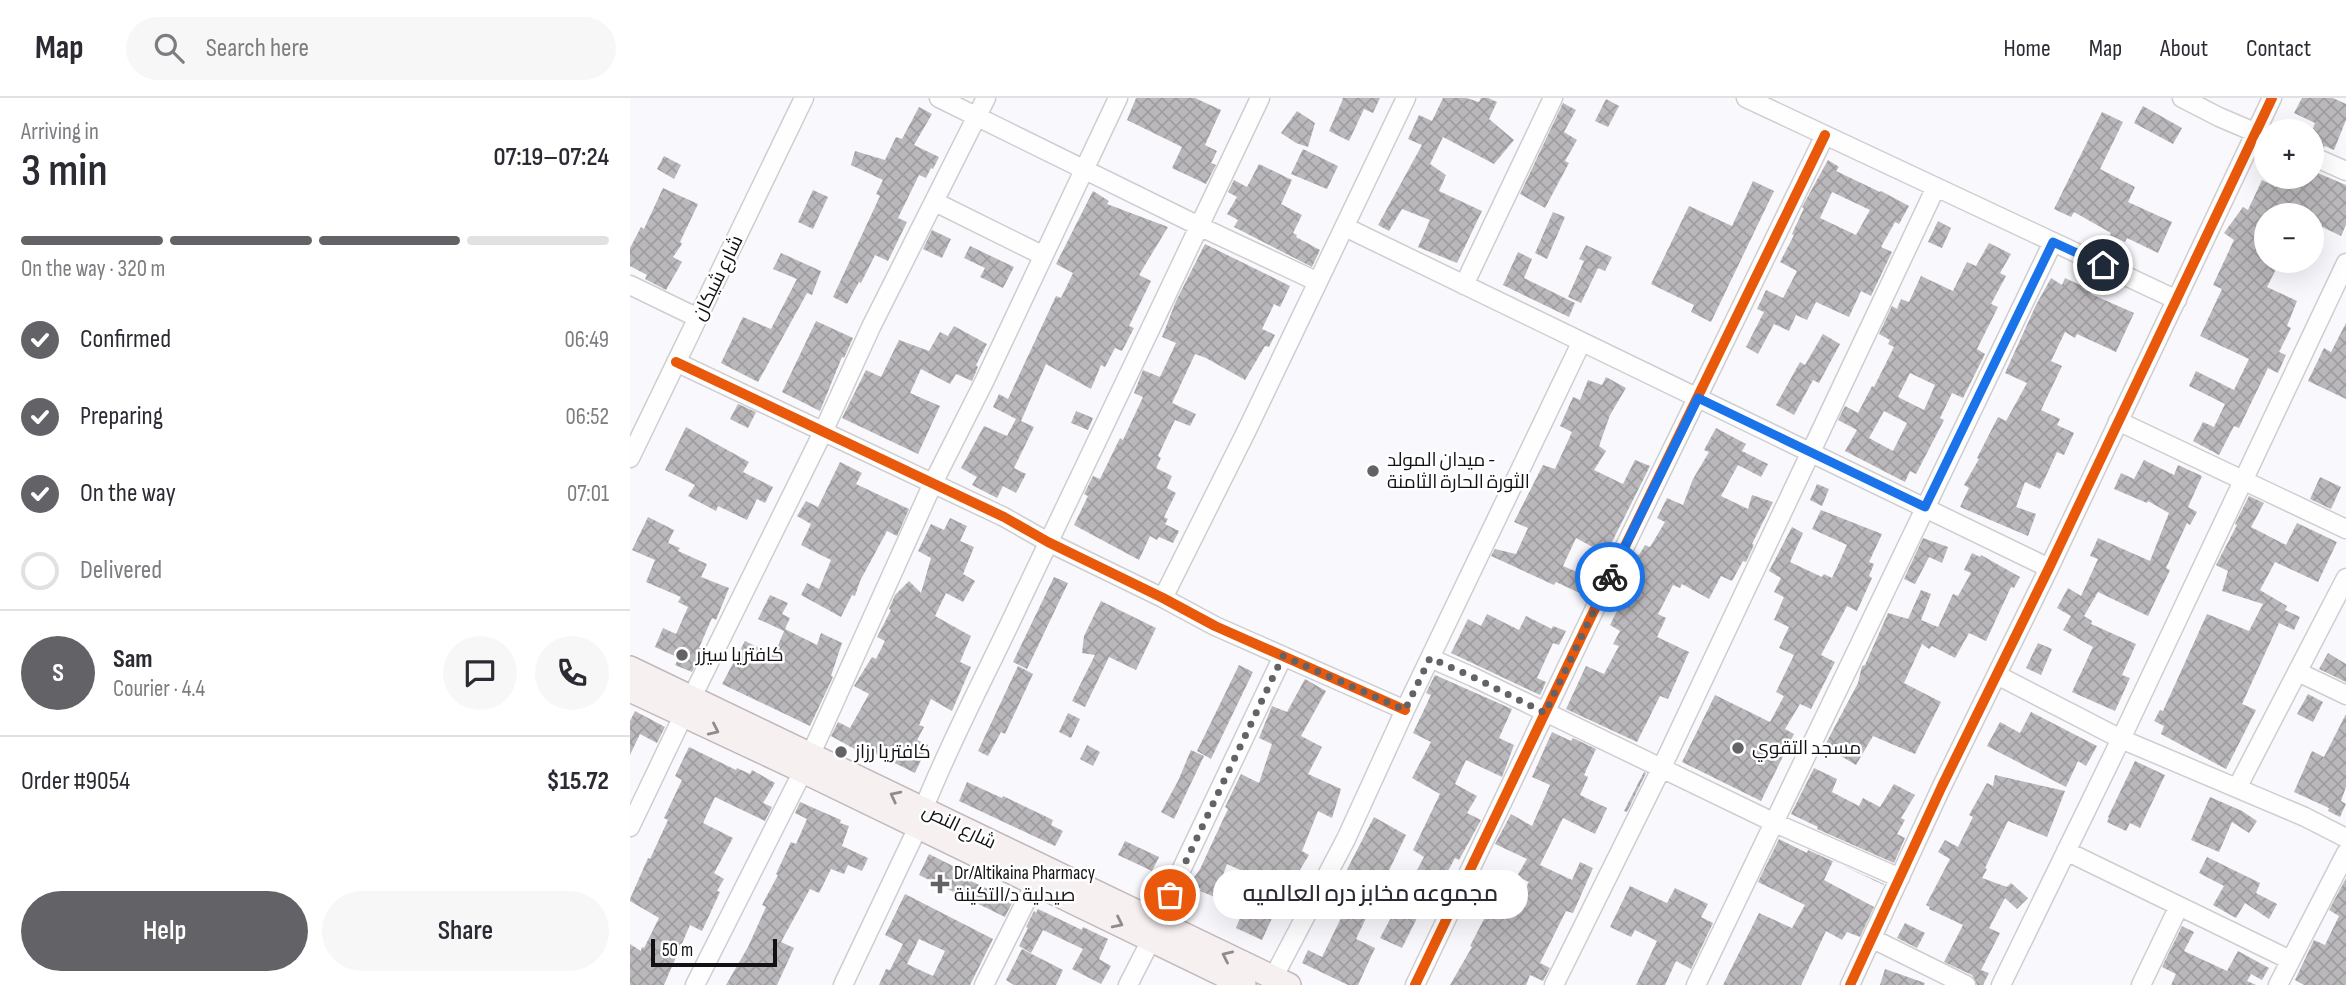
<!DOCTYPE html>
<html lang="en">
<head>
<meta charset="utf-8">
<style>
	:root { --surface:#fff; --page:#f7f7f7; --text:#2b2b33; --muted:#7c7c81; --line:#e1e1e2; --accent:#636266 }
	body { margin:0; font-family:"Sofia Sans Condensed",Cairo,sans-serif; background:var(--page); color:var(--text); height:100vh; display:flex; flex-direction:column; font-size:26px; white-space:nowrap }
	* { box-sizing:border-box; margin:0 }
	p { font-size:23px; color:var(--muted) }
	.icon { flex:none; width:38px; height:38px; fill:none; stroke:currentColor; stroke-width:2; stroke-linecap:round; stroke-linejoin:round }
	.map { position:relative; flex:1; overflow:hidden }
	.sheet { display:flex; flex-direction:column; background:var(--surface); width:630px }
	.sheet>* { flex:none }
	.controls { position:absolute; left:1624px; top:21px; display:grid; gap:14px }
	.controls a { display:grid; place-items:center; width:70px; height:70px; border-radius:50%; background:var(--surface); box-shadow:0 7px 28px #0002; font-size:35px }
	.scale { position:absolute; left:21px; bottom:18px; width:126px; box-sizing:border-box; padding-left:7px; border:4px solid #121114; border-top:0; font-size:19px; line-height:24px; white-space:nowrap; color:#121114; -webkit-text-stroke:5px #fff; paint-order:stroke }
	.pin { position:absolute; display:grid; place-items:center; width:60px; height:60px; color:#fff; margin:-30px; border:4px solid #fff; border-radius:50%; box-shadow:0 2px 7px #0007 }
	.courier { position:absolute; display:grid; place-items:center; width:70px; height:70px; margin:-35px; border:5px solid #1a73e8; border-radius:50%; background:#fff; color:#222; box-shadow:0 2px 9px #0007 }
	.bubble { position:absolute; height:49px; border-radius:24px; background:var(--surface); box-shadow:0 7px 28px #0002; font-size:23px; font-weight:600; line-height:49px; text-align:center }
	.overview em { font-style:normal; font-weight:600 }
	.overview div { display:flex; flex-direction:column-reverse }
	.overview { display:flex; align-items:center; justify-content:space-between; height:119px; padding:0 21px }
	h1 { font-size:46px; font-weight:600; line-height:52px }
	.bar { display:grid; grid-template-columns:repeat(4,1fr); gap:10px 7px; align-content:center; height:84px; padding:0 21px }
	.bar i { height:9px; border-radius:5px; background:var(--line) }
	.bar .current { background:var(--accent) }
	.bar p { grid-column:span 4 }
	.line { display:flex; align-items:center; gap:18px; padding:0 21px; border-top:2px solid var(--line) }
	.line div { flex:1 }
	.round { display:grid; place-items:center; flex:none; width:74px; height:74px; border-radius:37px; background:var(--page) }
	ol { padding:0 21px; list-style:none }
	li { display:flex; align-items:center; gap:21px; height:77px }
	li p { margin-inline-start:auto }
	li .icon { padding:7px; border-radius:50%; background:var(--accent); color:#fff; stroke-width:4 }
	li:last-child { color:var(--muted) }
	li i { width:38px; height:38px; border:4px solid var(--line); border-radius:50% }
	.primary-button { display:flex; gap:14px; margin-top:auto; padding:14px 21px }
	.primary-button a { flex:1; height:80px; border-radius:42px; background:var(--accent); color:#fff; font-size:28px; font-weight:600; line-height:80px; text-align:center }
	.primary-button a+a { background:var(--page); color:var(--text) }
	header { display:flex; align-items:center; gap:42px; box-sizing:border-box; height:98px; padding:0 35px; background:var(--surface); border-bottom:2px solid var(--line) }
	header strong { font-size:33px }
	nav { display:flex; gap:38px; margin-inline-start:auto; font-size:24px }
	.search { width:490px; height:63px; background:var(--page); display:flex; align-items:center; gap:18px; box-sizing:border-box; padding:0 24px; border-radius:38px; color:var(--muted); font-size:26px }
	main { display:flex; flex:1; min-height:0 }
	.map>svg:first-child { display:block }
</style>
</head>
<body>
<header>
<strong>Map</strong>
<div class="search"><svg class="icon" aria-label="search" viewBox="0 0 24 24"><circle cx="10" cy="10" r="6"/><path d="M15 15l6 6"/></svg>Search here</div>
<nav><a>Home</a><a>Map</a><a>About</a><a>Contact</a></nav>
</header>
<main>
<section class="sheet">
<div class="overview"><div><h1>3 min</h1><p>Arriving in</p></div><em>07:19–07:24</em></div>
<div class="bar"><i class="current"></i><i class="current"></i><i class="current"></i><i></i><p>On the way · 320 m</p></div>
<ol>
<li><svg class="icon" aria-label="check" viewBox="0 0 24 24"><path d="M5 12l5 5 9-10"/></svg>Confirmed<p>06:49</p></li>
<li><svg class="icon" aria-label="check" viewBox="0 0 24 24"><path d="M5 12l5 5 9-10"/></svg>Preparing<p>06:52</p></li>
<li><svg class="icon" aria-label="check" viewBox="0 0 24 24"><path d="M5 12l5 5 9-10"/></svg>On the way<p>07:01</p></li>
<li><i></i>Delivered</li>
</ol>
<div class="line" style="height:126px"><b class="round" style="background:var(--accent);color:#fff">S</b><div><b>Sam</b><p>Courier · 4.4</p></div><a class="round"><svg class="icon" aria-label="chat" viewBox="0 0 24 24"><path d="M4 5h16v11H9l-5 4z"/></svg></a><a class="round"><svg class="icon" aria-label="phone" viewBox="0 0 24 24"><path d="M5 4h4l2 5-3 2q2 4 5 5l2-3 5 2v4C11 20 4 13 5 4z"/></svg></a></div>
<div class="line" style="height:91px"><div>Order #9054</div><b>$15.72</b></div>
<div class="primary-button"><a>Help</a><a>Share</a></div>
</section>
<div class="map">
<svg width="1716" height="887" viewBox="0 0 1716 887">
	<defs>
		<pattern id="building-cross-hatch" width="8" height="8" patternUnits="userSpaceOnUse" patternTransform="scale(1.75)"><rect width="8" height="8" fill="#bab8bb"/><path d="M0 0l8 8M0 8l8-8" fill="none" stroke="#9f9da0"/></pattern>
	</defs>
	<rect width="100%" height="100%" fill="#f9f9fd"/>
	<path fill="url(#building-cross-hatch)" fill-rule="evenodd" d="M506,0H565L591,12L575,47L587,53L581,65L586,67L576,86L542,70L552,49L497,22Z
		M712,0H750L743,15L734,11L719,43L699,33L713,1Z
		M813,0H836L849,4L851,0H858L867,4L859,21L884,42L864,66L813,39L800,66L816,77L809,93L852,113L827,165L788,149L800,122L772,111L759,133L748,127L792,47L778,41L789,17L802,23Z
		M1672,0H1703L1716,6V22L1704,52L1695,48L1693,51L1682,47V33L1685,25L1664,15Z
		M976,1L989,8L978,29L965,23Z
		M933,5L946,12L934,34L947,42L935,63L939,65L915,110L890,96Z
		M1513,8L1552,30L1543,46L1504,25Z
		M289,9L302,16L284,47L309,59L303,71L301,70L296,80L289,77L268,120L277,124L258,163L245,157L231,185L229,184L217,206L203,199L250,98L246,96L253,82L221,67L225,53L255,62L266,39L272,41Z
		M667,13L685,25L678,49L666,45L651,35Z
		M1472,14L1493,24L1470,71L1505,89L1498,104L1542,124L1528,155L1497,140L1495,144L1480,137L1481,135L1444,114L1441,119L1424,111Z
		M673,51L708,68L697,91L661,76Z
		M34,58L51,67L44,81L27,71Z
		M1198,62L1209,69L1206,73L1250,94L1251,93L1279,108L1269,126L1265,124L1251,149L1262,154L1241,198L1231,193L1219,219L1186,204L1177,222L1166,217L1159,233L1144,226L1128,256L1116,249L1134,214L1127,211L1136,192L1153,200L1167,173L1150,164L1164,137L1162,136L1174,110L1172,109ZM1202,94L1240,112L1226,137L1190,120Z
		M629,66L662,82L651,106L672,117L663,135L667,137L666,139L690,152L682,169L604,129L608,122L597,116L607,99L598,94L604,82L617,89Z
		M1682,70L1683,73L1716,87V127L1711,138L1682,124V117H1636V163H1650L1637,189L1667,203L1657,228L1661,230L1649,254L1656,257L1648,275L1638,270L1609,330L1604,328L1589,357L1563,343L1573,324L1584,329L1595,306L1559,288L1566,273L1604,292L1619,261L1570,238L1592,191L1583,187L1604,142L1594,135L1613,109L1618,112L1632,82L1646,89L1651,79H1682Z
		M1123,83L1144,93L1081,224L1061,214L1064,207L1021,186L1059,108L1102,128Z
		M33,90L68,106L50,144L52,146L43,159L52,164L36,192L15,181L17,177L0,168V150L11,129L14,131Z
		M183,92L198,99L183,131L168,124Z
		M463,93L479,103L477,106L538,129L509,177L521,183L499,228L504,230L492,253L485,250L475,269L471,267L461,291L416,266L391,323L404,329L384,370L396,376L386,395L373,388L367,400L342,387L347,379L331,370L354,328L377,338L386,321L363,309L369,296L378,301L426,198L431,200L443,175L426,166Z
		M923,114L935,119L917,161L905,155Z
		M1308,123L1321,130L1312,150L1298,144Z
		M302,132L321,141L312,160L293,151Z
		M1359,145L1381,156L1370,175L1376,178L1361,206L1368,209L1347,251L1355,256L1333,300L1322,295L1310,320L1314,322L1286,376L1280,373L1275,384L1215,353L1227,332L1208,322L1215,308L1228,315L1242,288L1244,289L1264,249L1258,246L1260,242L1249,236L1262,208L1267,211L1271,201L1279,204L1291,178L1323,193L1337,164L1346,168ZM1280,275L1305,287L1294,312L1268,299ZM1254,313L1277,325L1263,353L1239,340Z
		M575,146L660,188L650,209L644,206L632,231L645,237L639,249L635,248L615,282L576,260L565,256L542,305L566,316L560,328L545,322L528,358L531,360L526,370L542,378L537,390L546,395L534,419L538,421L535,426L549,433L543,445L529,439L527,442L520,438L509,462L444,427L458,398L454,396L463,378L470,381L490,340L493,342L513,299L504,295L513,272L530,279L546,245L532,239L546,203Z
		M956,147L982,159L975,173L968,170L951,205L938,199L954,163L949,161Z
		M340,148L384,169L373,190L350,179L355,170L334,160Z
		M888,154L902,161L894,180L945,205L939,219L873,187Z
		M151,155L191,173L182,197L177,195L128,284L91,265L113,219L141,231L167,181L143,171Z
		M1421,180L1432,187L1435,180L1463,193L1461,196L1504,215L1486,254L1447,236L1445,240L1435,234L1421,263L1432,268L1411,312L1430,321L1427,327L1444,335L1434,357L1427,354L1410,391L1395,384L1386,409L1406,416L1398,438L1330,409L1339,390L1334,387L1349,361L1347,360L1368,319L1376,323L1397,285L1375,275L1406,207Z
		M186,223L223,240L214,260L212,259L190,313L152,294Z
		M1716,225V301L1678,283L1694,250L1701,254Z
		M324,228L357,246L346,267L348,269L342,283L326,276L320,286L291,271L280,295L310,308L288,356L212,320L236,272L251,279L269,242L299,253L310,234L318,238Z
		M1193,236L1210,246L1189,285L1183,282L1164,317L1146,307L1170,264L1175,267Z
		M976,279L996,290L980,317L969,348L976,353L964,372L993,386L1005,362L1020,368L977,454L971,451L970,453L946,440L933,468L964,481L956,498L926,484L924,487L861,458L865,451L886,456L898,430L884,424L913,367L925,371L942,334L930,328L943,299L950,302L958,282L972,287Z
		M108,306L126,314L118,330L100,321Z
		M446,313L463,320L458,332L441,325Z
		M56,329L119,364L113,374L143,389L135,405L127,401L117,422L88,408L86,413L58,398L65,387L35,372Z
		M1086,330L1116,346L1112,353L1138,366L1131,379L1108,367L1091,398L1118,411L1122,397L1143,404L1122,446L1124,447L1116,464L1113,463L1102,483L1091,478L1079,501L1052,486L1050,490L1043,487L1028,516L1036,520L1027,539L1059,554L1038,601L1030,598L1007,644L936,611L956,568L974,576L989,548L983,546L990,533L980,527L1001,485L992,481L997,469L1004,455L1009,457L1015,447L1020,449L1035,424L1027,420L1037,400L1053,407L1063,381L1079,354L1074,352Z
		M1514,362L1544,377L1548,367L1572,378L1558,409L1567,414L1560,427L1557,425L1536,470L1540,472L1518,518L1468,494L1454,518L1462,523L1461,526L1506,546L1492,577L1500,580L1485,613L1442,594L1463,549L1433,532L1441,518L1427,510L1438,490L1451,498L1468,461L1460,458L1468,440L1520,463L1539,415L1518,403L1517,405L1484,391L1491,375L1504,381Z
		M210,364L232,375L226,386L279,411L267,438L257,433L230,483L225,498L222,497L211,519L171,497L177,485L189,491L201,462L171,447L181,426L167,418L176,403L188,409Z
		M1690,379L1711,389L1701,411L1680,401Z
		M1187,386L1199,391L1192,408L1180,402Z
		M1619,398L1634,405L1621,429L1656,447L1667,425L1707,444L1688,484L1645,464L1630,492L1657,508L1655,512L1670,519L1664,532L1649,525L1612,606L1626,612L1596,671L1531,636L1534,628L1524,623L1530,612L1533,613L1577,516L1619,533L1633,506L1592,493L1598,473L1586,467L1607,427L1605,426Z
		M1191,412L1252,436L1239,464L1244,466L1239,478L1242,480L1227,513L1217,508L1191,557L1205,564L1181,611L1170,606L1155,631L1164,636L1131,703L1052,664L1085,597L1140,624L1154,598L1146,594L1164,557L1149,550L1159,529L1144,522L1154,499L1144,494L1151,480L1139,473L1162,429L1173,435L1160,464L1192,479L1194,476L1202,480L1217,447L1182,431Z
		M18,419L44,432L38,445L50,450L48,453L77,466L71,479L99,490L86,522L82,520L69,550L73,551L62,574L45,567L49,560L25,549L33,530L46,536L58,509L48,504L51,499L16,484L25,462L2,452Z
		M320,420L337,428L330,443L344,449L333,476L345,483L333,504L316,495L305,518L341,538L330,564L341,569L322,613L301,601L289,627L294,629L287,642L298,647L285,675L240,653L237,658L201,638L208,624L220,630L239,596L224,588L242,559L246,561L255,543L247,539L261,512L259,511L265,497L279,483L291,495L301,460L288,453L301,426L314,432Z
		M1293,440L1318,449L1312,465L1299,459L1285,486L1274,481Z
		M1342,455L1350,459L1351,457L1390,479L1384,490L1381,489L1356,543L1339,535L1325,560L1302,548L1299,551L1292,546L1274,585L1311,604L1285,656L1243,638L1226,667L1209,657L1211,654L1195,647L1228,585L1232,568L1235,567L1258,515L1278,521L1291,492L1301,496L1291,522L1308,529L1323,496L1328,498L1341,475L1334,472Z
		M424,479L438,485L397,571L383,564Z
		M140,497L158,505L152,516L160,520L154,533L128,521Z
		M471,503L526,530L506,572L479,559L455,609L442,603L465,557L452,555L454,538Z
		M857,516L889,532L896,518L922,531L923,528L936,533L929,547L923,545L907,580L916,584L910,597L821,555L838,521L851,528Z
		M155,531L187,547L191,535L212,545L201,578L203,579L180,628L92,586L115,543L144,557Z
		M1408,545L1422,551L1411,577L1396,570Z
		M1698,555L1716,566V584L1689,571Z
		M609,567L623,574L581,661L567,653Z
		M388,568L403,576L375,636L371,634L358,658L348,653Z
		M805,577L882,611L869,640L884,647L872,679L836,662L825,686L847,698L837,715L851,722L829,762L825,760L793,818L789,816L772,850L750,840L794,759L783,752L810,696L782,680L801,644L783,635L801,597L796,595Z
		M675,581L696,593L671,638L692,649L678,676L711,691L702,720L688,713L672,753L679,757L665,780L668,781L654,807L646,820L643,818L632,842L606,830L617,802L630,781L597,766L585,799L570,793L571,791L560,785L570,771L598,711L595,709L611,676L629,685L642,646L629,640L642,608L657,614Z
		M1678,596L1693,604L1683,624L1667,616Z
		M5,613L35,629L27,645L10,636L0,657V623Z
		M1401,614L1467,648L1456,668L1448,663L1436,689L1357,648L1370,624L1390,635Z
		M438,615L450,621L441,640L429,634Z
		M1716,616V689L1711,703L1716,706L1710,719L1698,713L1699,710L1664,694L1682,653L1694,659Z
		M922,634L941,643L943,640L966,651L954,677L958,679L950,697L977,710L965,736L933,720L910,767L942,782L950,764L963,770L943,815L936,813L910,865L920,870L913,883L900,877L896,887H820L842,849L840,848L864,802L884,812L899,784L887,778L897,761L865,746L881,716L902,728L920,687L902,679Z
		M457,647L470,654L463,668L450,661Z
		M59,649L106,672L107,670L120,676L122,672L145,685L133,705L142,709L135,723L85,699L73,725L103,740L84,775L94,781L87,793L90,794L72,833L60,827L34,887H0V846L11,853L12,849L14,850L29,820L0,803V801L18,760L20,761L38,722L34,720L52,682L45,678Z
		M561,652L574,658L544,721L531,714L548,683Z
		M1505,663L1535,677L1510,730L1500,725L1496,733L1477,724L1479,720L1478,719Z
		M1184,670L1207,681L1202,694L1229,708L1233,700L1250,709L1264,686L1285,697L1271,720L1275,722L1267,736L1275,740L1264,765L1187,731L1188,729L1161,716Z
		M1014,674L1016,675L997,714L994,713Z
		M1365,677L1435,693L1417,739L1378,723L1355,770L1357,771L1352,780L1377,789L1381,785L1398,800L1387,811L1375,800L1359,830L1370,835L1351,872L1359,875L1353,887H1347L1342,877L1314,864L1333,827L1299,811L1300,809L1296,807L1320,761L1308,754L1315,742L1328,749L1343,719L1339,717L1357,685L1363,688Z
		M337,684L372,700L373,698L423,722L421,727L433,733L425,748L329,703Z
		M1580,699L1612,713L1627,723L1619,735L1602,724L1589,754L1561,742Z
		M170,704L211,722L210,725L219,728L212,748L238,760L232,773L218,767L214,776L201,771L189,795L180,791L151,844L164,850L147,887H96L118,849L136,809L132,807L148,777L146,776L161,744L166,746L177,721L165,715Z
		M744,719L776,737L726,841L745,850L728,887H718L672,865L678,852L692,859L712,818L708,816L721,793L709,787Z
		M1149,741L1177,755L1178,752L1254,786V787L1203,763L1194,782L1244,809L1230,839L1217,834L1212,842L1196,833L1171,887H1093L1129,815L1162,830L1175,807L1128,784Z
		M495,743L529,759L522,773L488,757Z
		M299,756L325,769L322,774L383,803L375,819L289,777Z
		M1577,759L1630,785L1626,795L1647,806L1639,821L1615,805L1606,820L1583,807L1594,788L1569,775Z
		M1716,780V887H1674L1665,882L1684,842L1695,847L1709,818L1699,812Z
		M1000,788L1037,805L1045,790L1078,806L1071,819L1083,825L1061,871L1046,863L1035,887H1006L1027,843L1005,832L1001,839L980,829Z
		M275,796L363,841L340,887H249L256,871L260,872L273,846L255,837ZM289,841L315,853L303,878L277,866Z
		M408,811L452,832L453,829L478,841L469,861L481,868L471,886L442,871L453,851L413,832L401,855L389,848L398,830L396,829L404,813L406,815Z
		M1275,825L1295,835L1287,850L1267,840Z
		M1552,828L1564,834L1554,853L1597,873L1608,853L1639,870L1632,882L1621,876L1617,883L1626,887H1541L1546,876L1532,869Z
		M392,851L433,872L426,887H384L376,882Z
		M1255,871L1295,885L1294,887H1250Z"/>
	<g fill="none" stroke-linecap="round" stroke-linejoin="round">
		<defs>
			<path id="minor" d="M309,0L571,129L688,184
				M1116,0L1547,202
				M1552,0L1589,19L1636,39
				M1682,58L1716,73
				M305,104L412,157
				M715,129L1419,470
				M0,187L68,220
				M834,187L923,0
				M46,264L374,419L418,444L533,500L585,528L775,612
				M1488,323L1716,431
				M0,360L174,0
				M533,500L616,334L776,0
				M800,560L843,579L1145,725L1270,780
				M1668,574L1716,597
				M1367,577L1491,641L1675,719L1716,740
				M62,599L193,334L241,229L356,0
				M180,658L303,385L354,284L488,0
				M1607,690L1716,480
				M293,712C321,641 357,575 389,506C470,337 550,169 630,0
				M0,729L53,618
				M1436,753L1660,862
				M526,825L653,558
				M1243,841L1336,887
				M643,880L716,741L775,612L951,245
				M65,887L173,673
				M213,887L288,729
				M354,887L405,785
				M498,887L521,842
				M785,887L980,479L1195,37
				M924,887L1032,669L1306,89
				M1066,887L1423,144
				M1220,887L1312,688L1419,470L1642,0
				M1371,887L1491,641L1716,165
				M1511,887L1549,808
				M1648,887L1716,755"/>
			<path id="major" d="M0,570L659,887
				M0,592L173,673L614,887"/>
		</defs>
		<use href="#minor" stroke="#ceced1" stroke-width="21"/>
		<use href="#major" stroke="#c3b7b9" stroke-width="26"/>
		<use href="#minor" stroke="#fefeff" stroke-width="18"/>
		<use href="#major" stroke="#f7f0f1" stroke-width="23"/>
		<defs>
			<path id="cycleway" d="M46,264L374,419L418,444L533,500L585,528L775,612
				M785,887L980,479L1195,37
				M1220,887L1312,688L1419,470L1642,0"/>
		</defs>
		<use href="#cycleway" stroke="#fff" stroke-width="15"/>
		<use href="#cycleway" stroke="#e8590c" stroke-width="10"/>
	</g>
	<defs><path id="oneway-chevron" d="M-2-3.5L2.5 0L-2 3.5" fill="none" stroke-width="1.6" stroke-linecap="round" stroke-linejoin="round" transform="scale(1.75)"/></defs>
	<g stroke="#908c8e">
		<use href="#oneway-chevron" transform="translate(84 632) rotate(25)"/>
		<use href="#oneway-chevron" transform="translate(265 698) rotate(-153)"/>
		<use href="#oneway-chevron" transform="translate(488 825) rotate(26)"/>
		<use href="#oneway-chevron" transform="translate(597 858) rotate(-155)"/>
	</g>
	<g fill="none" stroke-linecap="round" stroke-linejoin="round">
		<path stroke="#636266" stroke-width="7" stroke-dasharray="0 12.6" d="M540,797L653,558L775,612L800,560L843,579L915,615L980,479"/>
		<path stroke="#1a73e8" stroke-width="9" d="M980,479L1068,300L1295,409L1423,144L1473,167"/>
	</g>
	<g fill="#636266" stroke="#fff" stroke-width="2.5">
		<circle cx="743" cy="373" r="7"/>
		<circle cx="52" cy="557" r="7"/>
		<circle cx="1108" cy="650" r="7"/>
		<circle cx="211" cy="654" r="7"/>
		<path d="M306.5 775.5h7v7h7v7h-7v7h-7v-7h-7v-7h7z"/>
	</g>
	<g text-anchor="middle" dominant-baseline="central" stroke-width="5" stroke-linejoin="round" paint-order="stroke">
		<g font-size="19" fill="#121114" stroke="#fff">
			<text transform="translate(88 180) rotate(-64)">شارع شيكان</text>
			<text transform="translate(329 729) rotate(26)">شارع النص</text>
		</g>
		<g font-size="19" fill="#121114" stroke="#fff" text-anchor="start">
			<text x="757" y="362">ميدان المولد -<tspan x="757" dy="22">الثورة الحارة الثامنة</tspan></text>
			<text x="66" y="557">كافتريا سيزر</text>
			<text x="1122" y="650">مسجد التقوي</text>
			<text x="225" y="654">كافتريا رزاز</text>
			<text x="324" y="775">Dr/Altikaina Pharmacy<tspan x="324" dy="22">صيدلية د/التكينة</tspan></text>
		</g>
	</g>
</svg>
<div class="controls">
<a>+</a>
<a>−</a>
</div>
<div class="scale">50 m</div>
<div class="pin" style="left:540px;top:797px;background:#ea580c"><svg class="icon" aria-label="bag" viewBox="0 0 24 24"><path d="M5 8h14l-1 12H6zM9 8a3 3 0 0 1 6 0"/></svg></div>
<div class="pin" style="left:1473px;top:167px;background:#1f2937"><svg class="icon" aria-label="home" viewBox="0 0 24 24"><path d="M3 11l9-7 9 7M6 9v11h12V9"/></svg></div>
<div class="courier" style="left:980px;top:479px"><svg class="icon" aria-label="bike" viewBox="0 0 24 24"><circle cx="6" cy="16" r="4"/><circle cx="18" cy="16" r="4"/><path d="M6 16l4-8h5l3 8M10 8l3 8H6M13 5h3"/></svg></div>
<div class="bubble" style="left:583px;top:772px;width:315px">مجموعه مخابز دره العالميه</div>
</div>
</main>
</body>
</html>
